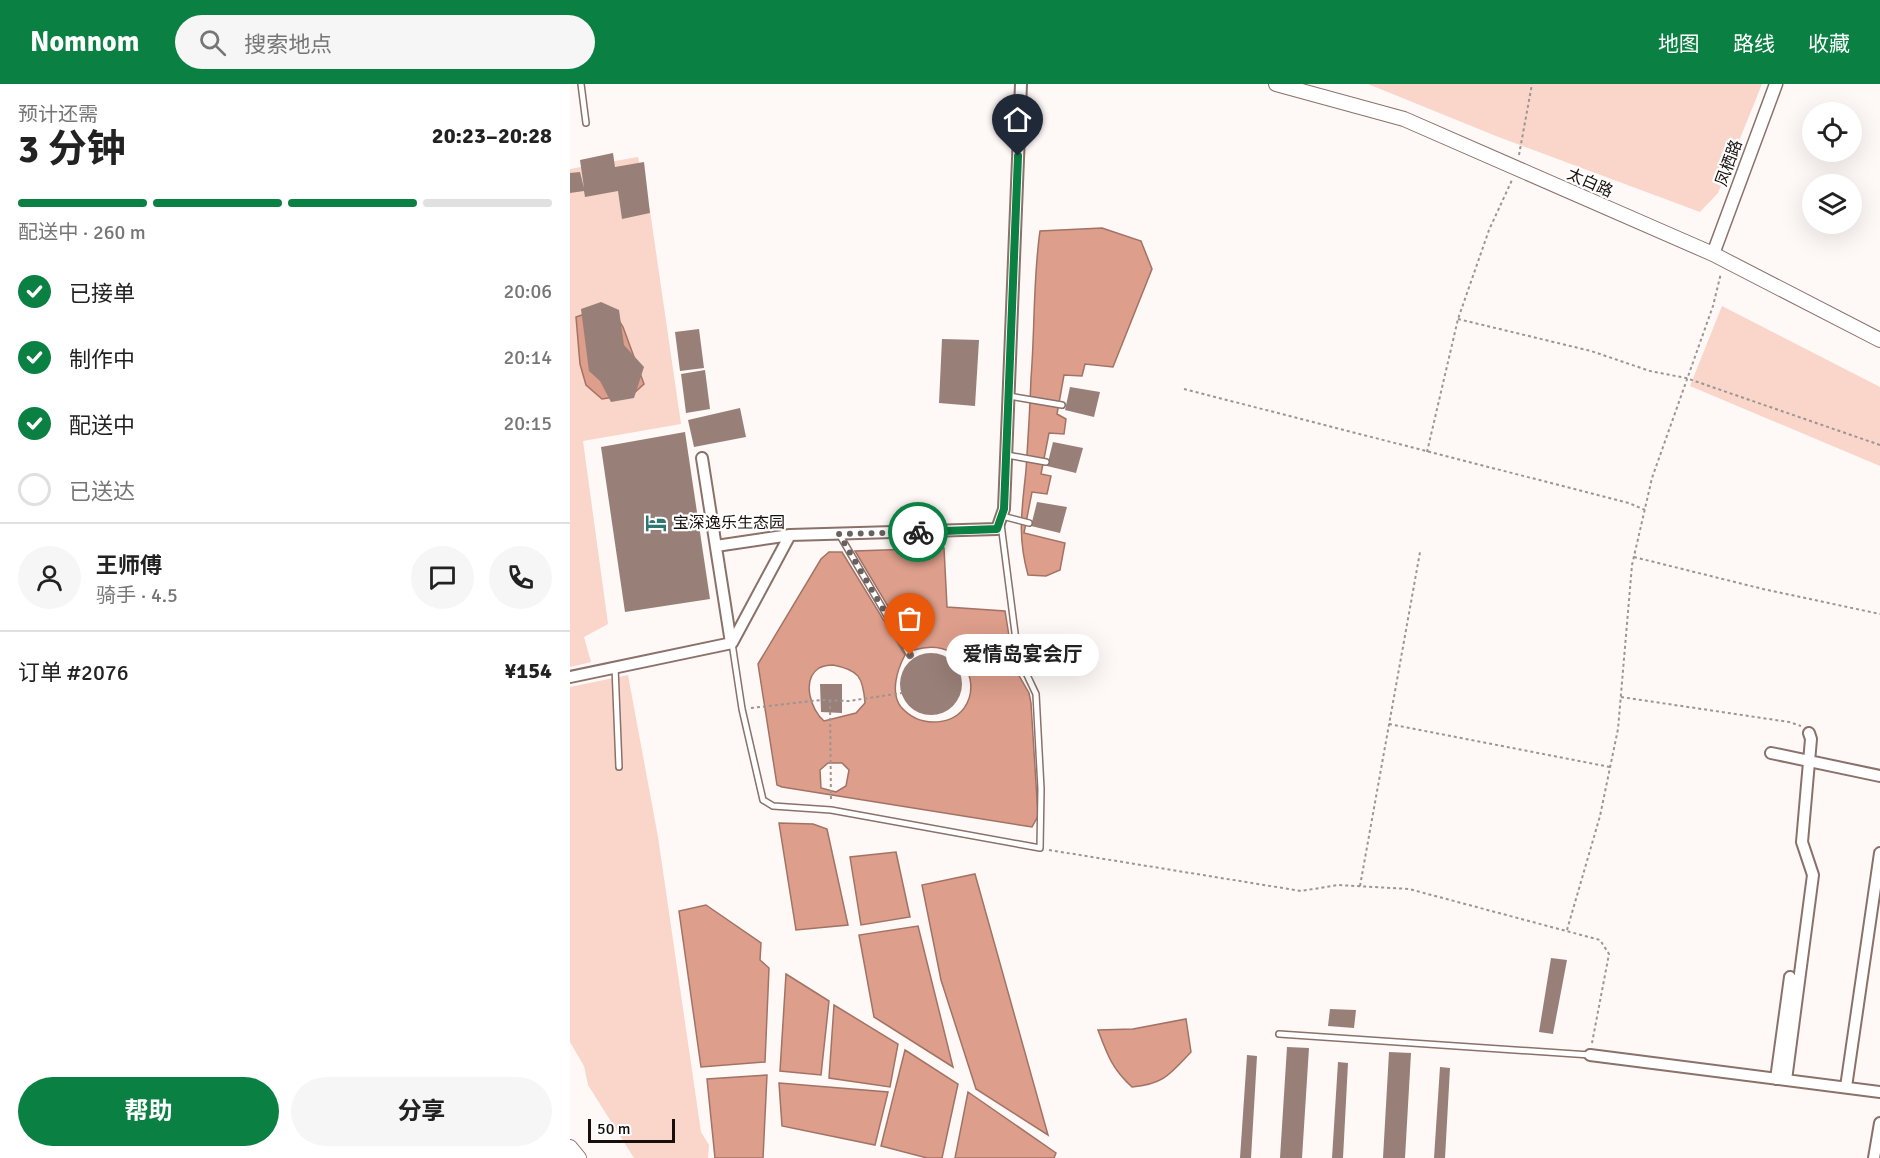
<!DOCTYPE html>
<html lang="zh">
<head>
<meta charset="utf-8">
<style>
	:root { --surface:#fff; --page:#f6f6f6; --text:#222; --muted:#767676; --line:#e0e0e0; --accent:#0b8043 }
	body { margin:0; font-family:Signika,"Noto Sans SC",sans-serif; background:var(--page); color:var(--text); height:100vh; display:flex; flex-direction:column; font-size:22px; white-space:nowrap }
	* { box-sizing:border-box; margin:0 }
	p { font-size:20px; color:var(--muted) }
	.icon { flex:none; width:33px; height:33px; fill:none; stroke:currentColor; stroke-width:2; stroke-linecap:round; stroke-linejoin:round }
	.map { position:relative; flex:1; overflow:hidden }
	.sheet { display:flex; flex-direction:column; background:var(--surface); width:570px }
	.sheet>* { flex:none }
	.controls { position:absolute; left:1232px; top:18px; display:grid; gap:12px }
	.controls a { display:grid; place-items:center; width:60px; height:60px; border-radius:50%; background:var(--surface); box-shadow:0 6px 24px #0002; font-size:30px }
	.scale { position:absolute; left:18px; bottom:15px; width:87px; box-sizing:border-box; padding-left:6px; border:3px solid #180f0c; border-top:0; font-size:16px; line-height:21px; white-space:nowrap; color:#180f0c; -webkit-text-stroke:4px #fff; paint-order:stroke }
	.pin { position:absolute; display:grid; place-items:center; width:51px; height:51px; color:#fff; margin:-62px -26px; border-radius:50% 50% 50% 0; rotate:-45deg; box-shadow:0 0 6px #0007 }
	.pin .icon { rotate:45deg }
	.courier { position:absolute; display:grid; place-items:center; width:60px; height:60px; margin:-30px; border:4px solid #0b8043; border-radius:50%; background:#fff; color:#222; box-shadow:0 2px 8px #0007 }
	.bubble { position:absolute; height:42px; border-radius:21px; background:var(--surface); box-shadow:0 6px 24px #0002; font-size:20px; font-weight:700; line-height:42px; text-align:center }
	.headline em { font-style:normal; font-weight:700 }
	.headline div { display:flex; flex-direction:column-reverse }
	.headline { display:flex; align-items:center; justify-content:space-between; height:102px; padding:0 18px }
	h1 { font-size:39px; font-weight:700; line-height:45px }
	.bar { display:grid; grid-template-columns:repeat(4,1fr); gap:9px 6px; align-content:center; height:72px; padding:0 18px }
	.bar i { height:8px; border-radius:4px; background:var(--line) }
	.bar .on { background:var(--accent) }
	.bar p { grid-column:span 4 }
	.line { display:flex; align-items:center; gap:15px; padding:0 18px; border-top:2px solid var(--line) }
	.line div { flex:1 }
	.round { display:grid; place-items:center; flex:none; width:63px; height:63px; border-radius:32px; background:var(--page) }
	ol { padding:0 18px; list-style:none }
	li { display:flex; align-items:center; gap:18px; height:66px }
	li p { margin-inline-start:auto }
	li .icon { padding:6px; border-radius:50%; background:var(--accent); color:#fff; stroke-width:4 }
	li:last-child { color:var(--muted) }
	li i { width:33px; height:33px; border:3px solid var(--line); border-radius:50% }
	.button { display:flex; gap:12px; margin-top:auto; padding:12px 18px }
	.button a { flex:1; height:69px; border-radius:36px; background:var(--accent); color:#fff; font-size:24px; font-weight:700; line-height:69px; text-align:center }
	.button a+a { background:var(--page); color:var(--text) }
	header { display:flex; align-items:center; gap:36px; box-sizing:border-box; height:84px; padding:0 30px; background:var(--accent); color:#fff }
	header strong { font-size:28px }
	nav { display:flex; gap:33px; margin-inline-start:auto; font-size:21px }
	.search { width:420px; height:54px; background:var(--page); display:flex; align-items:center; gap:15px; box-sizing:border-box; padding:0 21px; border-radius:33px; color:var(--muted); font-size:22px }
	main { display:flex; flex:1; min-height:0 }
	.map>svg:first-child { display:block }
</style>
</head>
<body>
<header>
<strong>Nomnom</strong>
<div class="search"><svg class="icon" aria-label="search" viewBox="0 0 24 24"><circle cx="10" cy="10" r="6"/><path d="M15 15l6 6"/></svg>搜索地点</div>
<nav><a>地图</a><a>路线</a><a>收藏</a></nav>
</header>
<main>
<section class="sheet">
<div class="headline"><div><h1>3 分钟</h1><p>预计还需</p></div><em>20:23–20:28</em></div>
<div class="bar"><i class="on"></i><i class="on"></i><i class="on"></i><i></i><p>配送中 · 260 m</p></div>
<ol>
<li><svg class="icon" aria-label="check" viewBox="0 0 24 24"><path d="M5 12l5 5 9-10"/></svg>已接单<p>20:06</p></li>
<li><svg class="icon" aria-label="check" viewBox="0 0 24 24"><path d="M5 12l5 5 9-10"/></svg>制作中<p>20:14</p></li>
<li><svg class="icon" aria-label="check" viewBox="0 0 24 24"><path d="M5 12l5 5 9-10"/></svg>配送中<p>20:15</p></li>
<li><i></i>已送达</li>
</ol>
<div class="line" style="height:108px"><a class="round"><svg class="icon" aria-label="person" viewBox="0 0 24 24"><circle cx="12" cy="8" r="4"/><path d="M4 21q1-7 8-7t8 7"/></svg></a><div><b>王师傅</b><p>骑手 · 4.5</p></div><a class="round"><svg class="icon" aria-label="chat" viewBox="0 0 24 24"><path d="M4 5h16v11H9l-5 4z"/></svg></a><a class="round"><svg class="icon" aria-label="phone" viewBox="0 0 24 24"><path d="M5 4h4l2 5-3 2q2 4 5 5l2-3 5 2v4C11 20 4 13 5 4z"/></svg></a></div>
<div class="line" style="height:78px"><div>订单 #2076</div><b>¥154</b></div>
<div class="button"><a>帮助</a><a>分享</a></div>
</section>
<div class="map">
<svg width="1310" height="1074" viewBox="0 0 1310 1074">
	<rect width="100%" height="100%" fill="#fef8f6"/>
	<path fill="#f9d5ca" d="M798,0H1192L1148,109L1130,128L926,52Z
		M68,73L80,127L111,340L13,357L38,540L14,553L21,578L0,583V85Z
		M1152,222L1310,303V382L1120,302Z
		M58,591L88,753L131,1048L139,1061L138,1074H64L18,1001L14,982L0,958V603Z"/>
	<path fill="#dd9e8b" stroke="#a27365" stroke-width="1.5" fill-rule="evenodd" d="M532,144L571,157L582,185L543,283L515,280L512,292L494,291L487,330L496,335L494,350L479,349L471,390L481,392L477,410L462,408L454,449L495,459L490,486L476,492L458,491C447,451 452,426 456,386C458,355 460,325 461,294C465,245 463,195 470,147Z
		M26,226L45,230L53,243L74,300L63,310L32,315L16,301L10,280L6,233Z
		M374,464L377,523L435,527L444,583L459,609L461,619L468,732L462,743L212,703L207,701L188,580L251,475L259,468H272L335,571C327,586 320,609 331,623C340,633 351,638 363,638C422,638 409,547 344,566L285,467ZM263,581C289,586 293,593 295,619L286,629L254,637C241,626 231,596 249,584C253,582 259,581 263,581ZM258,679H272L279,686L276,702L266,708L251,704L250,686Z
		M209,739L243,740L257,745L278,841L226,846Z
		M326,768L340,833L291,841L280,773Z
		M405,790L478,1051L406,1005L371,896L352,801Z
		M136,821L191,859L190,876L199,884L195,978L131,983L109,827Z
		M348,842L383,983L304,933L289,851Z
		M216,890L259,917L251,991L210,987Z
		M264,921L328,960L320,1003L259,994Z
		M616,935L621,968C600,990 594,1000 562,1003C542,985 537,970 528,946L563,945Z
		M335,966L388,1000L372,1074H357L311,1062Z
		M197,991L193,1074H145L137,995Z
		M209,999L318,1008L305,1061L212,1042Z
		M398,1008L486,1069L484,1074H385Z"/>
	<path fill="#987f77" d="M43,69L45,83L74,78L80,129L52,135L48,107L15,113L14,107L0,109V89L10,88L14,104L10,76Z
		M31,218L49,226L54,261L74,283L64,314L41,318L30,297L19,287L11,225Z
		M129,245L134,284L110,287L105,248Z
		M372,255L409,256L405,322L369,319Z
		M135,286L140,325L116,329L111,290Z
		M500,303L530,308L524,333L495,326Z
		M170,324L176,353L124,363L118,336Z
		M115,348L140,515L55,528L31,363Z
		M483,358L513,364L506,389L477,382Z
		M467,418L497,423L490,449L461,442Z
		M330 600a31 31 0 1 1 62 0a31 31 0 1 1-62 0Z
		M250,600H272V629L251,628Z
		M981,874L997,876L983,950L969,948Z
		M760,925L786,926L784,944L758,942Z
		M717,963L739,964L732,1074H710Z
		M819,968L841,969L835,1074H813Z
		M677,971L687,972L681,1074H670Z
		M768,978L778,979L773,1074H762Z
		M870,983L880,984L875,1074H864Z"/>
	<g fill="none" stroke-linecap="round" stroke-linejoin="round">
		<defs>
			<path id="service" d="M11,0L16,39
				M439,312L492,321
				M437,371L476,378
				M432,432L459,439
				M269,450L340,571
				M162,559L172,625L193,716L203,722L261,726L470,764L471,705L466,610L448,572L431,440
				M45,583L49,683
				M709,950L1020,971"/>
			<path id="minor" d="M132,374L161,559
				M146,462L220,451L427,445L434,425L451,0
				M0,593L162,559L220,451
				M1201,669L1310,692
				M1020,971L1310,1008
				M1206,995L1220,893
				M1216,996L1243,791L1232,758L1241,655L1239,649
				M1276,1003L1310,769
				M1304,1074L1310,1039"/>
			<path id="tertiary" d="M1143,170L1206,0"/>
			<path id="secondary" d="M706,0L834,35L1143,170L1310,256
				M0,1063L9,1074"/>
		</defs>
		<use href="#service" stroke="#8a7169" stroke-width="8"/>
		<use href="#minor" stroke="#8a7169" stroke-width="14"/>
		<use href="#tertiary" stroke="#8a7169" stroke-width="15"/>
		<use href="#secondary" stroke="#8a7169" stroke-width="16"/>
		<path stroke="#9c9593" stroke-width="2" stroke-dasharray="3 3" stroke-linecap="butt" d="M949,71L962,0
			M888,235L1021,267L1080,287L1116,294L1310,361
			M614,305L1059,419L1075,426
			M857,368L888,235L919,146L942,96
			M1064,473L1193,505L1310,530
			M1051,613L1219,638L1231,642
			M260,616L261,718
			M181,624L251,616L279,617L332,609
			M819,640L1040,683
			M479,766L731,807L768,801L839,805L1030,856L1039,870L1022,959
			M790,802L850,468
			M997,846L1030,732L1048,645L1062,481L1082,394L1143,222L1151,189"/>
		<use href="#service" stroke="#fff" stroke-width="5"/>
		<use href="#minor" stroke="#fff" stroke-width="10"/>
		<use href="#tertiary" stroke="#fff" stroke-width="12"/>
		<use href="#secondary" stroke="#fff" stroke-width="14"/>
	</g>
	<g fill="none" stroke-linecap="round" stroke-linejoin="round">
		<path stroke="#68615e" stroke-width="6" stroke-dasharray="0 10.8" d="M340,571L269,450L348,448"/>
		<path stroke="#0b8043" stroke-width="8" d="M348,448L427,445L434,425L448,72"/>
	</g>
	<defs>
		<symbol id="hotel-bare" viewBox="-9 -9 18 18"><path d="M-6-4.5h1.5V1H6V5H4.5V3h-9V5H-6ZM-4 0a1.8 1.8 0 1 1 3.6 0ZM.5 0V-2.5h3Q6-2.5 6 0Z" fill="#2f7771" stroke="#fff" stroke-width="2.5" paint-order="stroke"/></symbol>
	</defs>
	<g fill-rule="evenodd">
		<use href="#hotel-bare" x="71" y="424" width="30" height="30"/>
	</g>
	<g text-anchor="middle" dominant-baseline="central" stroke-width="4.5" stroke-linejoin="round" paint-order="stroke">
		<g font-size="16" fill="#180f0c" stroke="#fff">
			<text transform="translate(1159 79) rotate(-70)">凤栖路</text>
			<text transform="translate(1020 99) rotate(24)">太白路</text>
		</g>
		<g font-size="16" fill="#180f0c" stroke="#fff" text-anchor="start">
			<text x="103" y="439">宝深逸乐生态园</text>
		</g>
	</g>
</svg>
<div class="controls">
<a><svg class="icon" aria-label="locate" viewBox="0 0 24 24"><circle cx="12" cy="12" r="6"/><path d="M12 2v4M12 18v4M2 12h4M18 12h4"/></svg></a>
<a><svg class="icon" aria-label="layers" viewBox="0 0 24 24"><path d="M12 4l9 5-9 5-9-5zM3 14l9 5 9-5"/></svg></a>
</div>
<div class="scale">50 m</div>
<div class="pin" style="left:340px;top:571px;background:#ea580c"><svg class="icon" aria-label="bag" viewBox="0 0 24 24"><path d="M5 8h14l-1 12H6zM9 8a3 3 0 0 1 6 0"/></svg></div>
<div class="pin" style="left:448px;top:72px;background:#1f2937"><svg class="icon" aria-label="home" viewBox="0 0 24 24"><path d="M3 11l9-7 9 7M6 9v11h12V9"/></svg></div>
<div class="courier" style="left:348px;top:448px"><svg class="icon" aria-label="bike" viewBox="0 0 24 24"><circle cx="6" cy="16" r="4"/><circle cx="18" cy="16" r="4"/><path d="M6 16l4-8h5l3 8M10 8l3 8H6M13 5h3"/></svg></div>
<div class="bubble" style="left:376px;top:550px;width:153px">爱情岛宴会厅</div>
</div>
</main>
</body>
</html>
